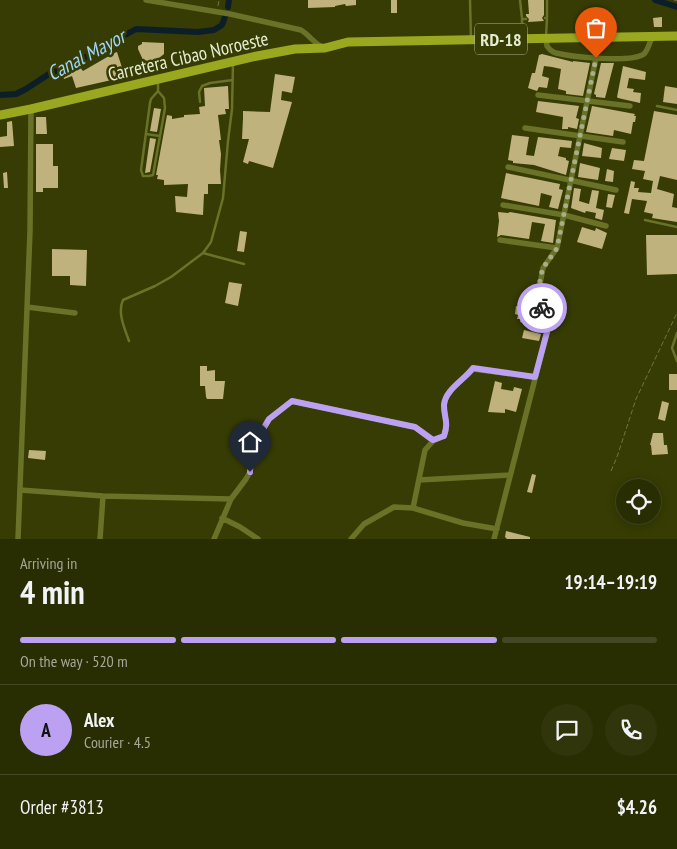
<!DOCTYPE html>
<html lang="en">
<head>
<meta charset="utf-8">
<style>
	:root { --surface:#282d02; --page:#30350c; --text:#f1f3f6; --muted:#a5a899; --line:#444924; --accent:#bca0f2 }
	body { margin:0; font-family:"PT Sans Narrow",sans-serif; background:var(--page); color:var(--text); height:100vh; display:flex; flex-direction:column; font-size:19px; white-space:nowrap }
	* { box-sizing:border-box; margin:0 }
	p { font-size:16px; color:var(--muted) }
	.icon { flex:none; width:28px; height:28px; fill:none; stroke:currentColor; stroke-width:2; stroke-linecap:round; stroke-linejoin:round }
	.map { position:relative; height:539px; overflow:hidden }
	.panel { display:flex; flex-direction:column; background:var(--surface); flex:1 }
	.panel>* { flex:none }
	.fabs { position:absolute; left:616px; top:479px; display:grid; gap:10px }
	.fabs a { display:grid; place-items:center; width:45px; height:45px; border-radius:50%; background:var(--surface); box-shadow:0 2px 12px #0003,0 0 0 1px var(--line); font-size:25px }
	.pin { position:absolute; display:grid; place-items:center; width:42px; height:42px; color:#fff; margin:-51px -21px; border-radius:50% 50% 50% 0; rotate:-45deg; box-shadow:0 0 5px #0007 }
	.pin .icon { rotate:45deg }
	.courier { position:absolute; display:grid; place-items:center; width:50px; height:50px; margin:-25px; border:4px solid #bca0f2; border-radius:50%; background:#fff; color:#222; box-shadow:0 1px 6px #0007 }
	.overview em { font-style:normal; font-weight:600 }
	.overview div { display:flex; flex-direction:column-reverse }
	.overview { display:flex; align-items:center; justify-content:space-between; height:85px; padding:0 20px }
	h1 { font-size:32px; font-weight:600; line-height:38px }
	.bar { display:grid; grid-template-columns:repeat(4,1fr); gap:8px 5px; align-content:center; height:60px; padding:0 20px }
	.bar i { height:6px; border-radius:4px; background:var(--line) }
	.bar .current { background:var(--accent) }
	.bar p { grid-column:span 4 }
	.line { display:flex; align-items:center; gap:12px; padding:0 20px; border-top:1px solid var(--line) }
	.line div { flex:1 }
	.round { display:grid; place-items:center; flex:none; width:52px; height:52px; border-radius:26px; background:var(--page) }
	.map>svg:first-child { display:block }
</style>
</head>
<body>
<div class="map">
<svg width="677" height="539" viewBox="0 0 677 539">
	<rect width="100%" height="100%" fill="#363c03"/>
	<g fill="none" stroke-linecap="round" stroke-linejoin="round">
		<path stroke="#0c1f29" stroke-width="6" d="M655,0L677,7
			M228,7L229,0
			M0,95L16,94L26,89L49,74L71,65L136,29L198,32L214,30L222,25L226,14"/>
	</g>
	<path fill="#c0b27c" d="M308,0H356V5L346,6L345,4L335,6V7L308,8Z
		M391,0H397V13H391Z
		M528,0H544V15L542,18L544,21L528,22L529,19L526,16V14H529Z
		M662,17V27H654L653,18Z
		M142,42L164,43V54L154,62L143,60L138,49V46L142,44Z
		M117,52L125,77L76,88L72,76L64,79L62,73L78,65L83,71L109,56V55Z
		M542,54L573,62V61L590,63L583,96L566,94V91L558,89L561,69L552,67L544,66L542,76L549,78L547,88L539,87L537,91L528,88L532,73H535L539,55Z
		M601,63H614L605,98L596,97V95L594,94Z
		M623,66L646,72L645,80L629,78L627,88L634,89L633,92L641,93L640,103L618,98L617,97Z
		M275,74L295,77L292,93L282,91L281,100L292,102L273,168L249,161L248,164L243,162L249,139H242L243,118V111L270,112Z
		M228,86L229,109H225L226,114L218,115L221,140H219L221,154L220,170L221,184H208V194H204L203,215L176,212L175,196L187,197L188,184L164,185V180L157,179L158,175H156L167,115L172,116V119L184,117V115L200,114L199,107L205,106L204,88Z
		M665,86L677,88V104L663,102Z
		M538,101L579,106L576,118L579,119L577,129L568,127V129H562L563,117L536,112Z
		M592,106L635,114L634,116H636L635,122H633L631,134L614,130L613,136L586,132Z
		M154,108L161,109L157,132L150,131Z
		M654,111L677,115V180L660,176L657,189L674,194L672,207L677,208V222L652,218L653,214L644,212L647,201L632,199L629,214L624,213L631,181L635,182L634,188H639L638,192L651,193L653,181L643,179L645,171L632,169L634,160L644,161Z
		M36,117H46L47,134H36Z
		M12,121L14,146L0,147V137L7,136V122Z
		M512,135L529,137L526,155L534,156L538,137L572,141L571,148L560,147L558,156L566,158V160L569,161L566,175L534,165L513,163V161L508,160Z
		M150,138L156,139L150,172L145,173Z
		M584,143L602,148L601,158L582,156Z
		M36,144H53V166H58V188H43V192H36Z
		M612,148L626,150L624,161L609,159Z
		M580,163L600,168L598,180L578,177Z
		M607,169L614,171L613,182L605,181Z
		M7,172L8,188H4L3,173Z
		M506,173L560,184L559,189L563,190L558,209L549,207L552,196L541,193L539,206L501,198Z
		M574,188L581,189L579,201L589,204L592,190L599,191L596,208L604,210L602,220L595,218L596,213L586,211L585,213L571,208Z
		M608,194L615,195L612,208L606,207Z
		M498,212L508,213L510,212L556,220L553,243L541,241L545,224L532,222L529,239L501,235L497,237L499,221Z
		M582,227L595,231L596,228L607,233L602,249L577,242Z
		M240,231L247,232L244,252L237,251Z
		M646,235H677V274L647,275Z
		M52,249L87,250L86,286L70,285V276H52Z
		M229,282L242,284L238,306L225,303Z
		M516,306L528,308L525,323L520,322L521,319H517L518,315L515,314Z
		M524,330L541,334L539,341L522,338Z
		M200,366H207V371L215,370V381H225L223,399H207L206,397L205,386H200Z
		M669,374H677V390H669Z
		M495,381L502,383L501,389L513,391L514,387L522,389L516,412L505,409V413L488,412Z
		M662,401L669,403L665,421L658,419Z
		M653,433H663L664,445H667L668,454L652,455L651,445H650Z
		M29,450L46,451L45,460L28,458Z
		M532,474L536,475L532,493L527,492Z
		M506,531L530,537V539H507L505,537Z"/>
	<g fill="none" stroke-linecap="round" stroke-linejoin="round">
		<path stroke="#6f7546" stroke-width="1" stroke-dasharray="5 2.5" stroke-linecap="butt" d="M674,0L677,1
			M218,6L219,0
			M611,471L617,457L636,399L677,313"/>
		<path stroke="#697227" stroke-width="2.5" d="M470,0L471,39
			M520,0L522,18
			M545,18H547L546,37
			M547,18V0
			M522,38V19H526
			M158,81V91L151,99L150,103L141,170L143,176H149L153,175L165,108L164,98L158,91
			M200,102L199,92L202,86L210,83L233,80
			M657,106L677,110
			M146,134L160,136
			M645,220L677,227
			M203,253L244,264
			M677,333L672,348L677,361
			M129,341C125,329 117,313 123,300L155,286L171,277L203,253L211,242L223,198L228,141L232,109L233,63"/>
		<path stroke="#697227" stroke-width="5.5" d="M146,0L230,14L301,30C309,35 314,43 322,47
			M546,39L547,46C549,49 552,52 556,53C572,57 631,63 644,54C648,50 650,42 652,37
			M538,95L630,106
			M525,128L623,142
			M508,167L616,190
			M503,205L564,215L606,226
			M500,240L557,248
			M27,307L75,313
			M419,480L510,475
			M20,490L103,496L231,499
			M413,508L425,450L433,441
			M222,518L240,527L258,539
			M18,539L30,231L31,109
			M100,539L103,496
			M214,539L231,499L246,479L250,472L251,450L269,419L292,401L415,427L433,441L444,436C449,421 444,419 444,405C445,390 464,380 473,369L535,377
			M351,539L364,524L394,507L413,508L463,523L497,529
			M494,539L547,332L539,289L541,279L543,268L557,248L596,58"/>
		<path stroke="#9aa820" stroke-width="9" d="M0,115L31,109L257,56L295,49L325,48L348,42L677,36"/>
	</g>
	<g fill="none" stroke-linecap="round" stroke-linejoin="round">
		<path stroke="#a8ae88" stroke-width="5" stroke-dasharray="0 9" d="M542,308C539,296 538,281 543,269C546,262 553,255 557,248L596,58"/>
		<path stroke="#bca0f2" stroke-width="6" d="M250,472L251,450L269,419L292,401L415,427L433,440L444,436C449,421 444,419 444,405C445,390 464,380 473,368L535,377L547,332L542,308"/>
	</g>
	<g text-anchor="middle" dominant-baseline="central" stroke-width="5" stroke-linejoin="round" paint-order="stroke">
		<rect fill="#363c03" stroke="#b1b792" stroke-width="1" x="475" y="23.5" width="52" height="31" rx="4"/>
		<g font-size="18" font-weight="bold" fill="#e6ecd0">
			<text x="501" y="39">RD-18</text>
		</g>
		<g font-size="19" fill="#e6ecd0" stroke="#363c03">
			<text transform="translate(188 56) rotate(-13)">Carretera Cibao Noroeste</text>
		</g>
		<g font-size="20" font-style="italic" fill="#9ed6f9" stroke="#363c03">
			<text transform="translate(86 55) rotate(-28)">Canal Mayor</text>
		</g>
	</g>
</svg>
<div class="fabs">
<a><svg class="icon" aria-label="locate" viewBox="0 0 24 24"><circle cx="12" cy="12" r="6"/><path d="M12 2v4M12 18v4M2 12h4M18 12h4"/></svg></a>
</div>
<div class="pin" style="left:596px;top:58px;background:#ea580c"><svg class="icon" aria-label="bag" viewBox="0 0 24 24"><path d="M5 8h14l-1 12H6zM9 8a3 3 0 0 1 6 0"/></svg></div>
<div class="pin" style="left:250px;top:472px;background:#1f2937"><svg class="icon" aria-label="home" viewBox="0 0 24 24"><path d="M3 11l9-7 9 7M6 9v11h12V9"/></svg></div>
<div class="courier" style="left:542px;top:308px"><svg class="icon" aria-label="bike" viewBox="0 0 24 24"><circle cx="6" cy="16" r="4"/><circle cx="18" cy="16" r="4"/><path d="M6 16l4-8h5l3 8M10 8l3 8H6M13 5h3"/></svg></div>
</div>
<section class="panel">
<div class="overview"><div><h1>4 min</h1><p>Arriving in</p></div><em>19:14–19:19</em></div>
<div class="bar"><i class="current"></i><i class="current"></i><i class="current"></i><i></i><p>On the way · 520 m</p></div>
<div class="line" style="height:90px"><b class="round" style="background:var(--accent);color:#111">A</b><div><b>Alex</b><p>Courier · 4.5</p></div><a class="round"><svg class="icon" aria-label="chat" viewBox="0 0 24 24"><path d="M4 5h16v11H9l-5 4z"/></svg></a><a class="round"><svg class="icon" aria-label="phone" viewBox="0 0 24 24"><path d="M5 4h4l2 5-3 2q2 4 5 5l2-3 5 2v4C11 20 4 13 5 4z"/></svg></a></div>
<div class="line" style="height:65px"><div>Order #3813</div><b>$4.26</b></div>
</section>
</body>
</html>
